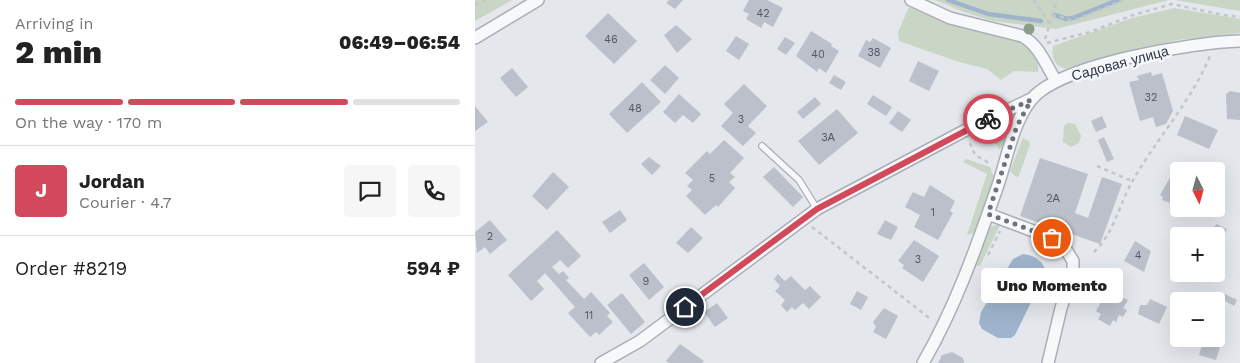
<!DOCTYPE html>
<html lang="en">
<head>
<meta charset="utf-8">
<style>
	:root { --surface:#fff; --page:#f6f6f6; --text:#222; --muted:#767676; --line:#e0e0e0; --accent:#d1495b }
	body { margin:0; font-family:"Work Sans",sans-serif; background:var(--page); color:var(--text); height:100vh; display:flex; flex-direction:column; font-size:19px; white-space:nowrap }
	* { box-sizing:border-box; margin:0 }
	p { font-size:16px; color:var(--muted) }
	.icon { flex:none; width:28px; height:28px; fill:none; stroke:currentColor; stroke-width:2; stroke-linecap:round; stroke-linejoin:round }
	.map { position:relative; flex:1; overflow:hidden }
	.sheet { display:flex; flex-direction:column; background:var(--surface); width:475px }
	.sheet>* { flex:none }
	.needle { width:32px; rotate:174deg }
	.fabs { position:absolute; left:695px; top:162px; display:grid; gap:10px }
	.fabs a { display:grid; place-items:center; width:55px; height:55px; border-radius:5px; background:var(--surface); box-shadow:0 5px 20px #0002; font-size:25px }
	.pin { position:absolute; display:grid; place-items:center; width:42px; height:42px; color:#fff; margin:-21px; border:2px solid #fff; border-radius:50%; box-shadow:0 1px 5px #0007 }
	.courier { position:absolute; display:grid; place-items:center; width:50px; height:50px; margin:-25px; border:4px solid #d1495b; border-radius:50%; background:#fff; color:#222; box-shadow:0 1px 6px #0007 }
	.bubble { position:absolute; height:35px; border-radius:5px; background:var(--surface); box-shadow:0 5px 20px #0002; font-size:16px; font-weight:800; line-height:35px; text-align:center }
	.summary em { font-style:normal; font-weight:800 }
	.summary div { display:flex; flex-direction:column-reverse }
	.summary { display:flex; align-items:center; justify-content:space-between; height:85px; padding:0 15px }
	h1 { font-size:32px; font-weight:800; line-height:38px }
	.bar { display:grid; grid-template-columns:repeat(4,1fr); gap:8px 5px; align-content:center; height:60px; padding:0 15px }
	.bar i { height:6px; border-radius:4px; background:var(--line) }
	.bar .active { background:var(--accent) }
	.bar p { grid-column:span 4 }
	.line { display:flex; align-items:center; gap:12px; padding:0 15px; border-top:1px solid var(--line) }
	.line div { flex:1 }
	.round { display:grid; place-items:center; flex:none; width:52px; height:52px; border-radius:5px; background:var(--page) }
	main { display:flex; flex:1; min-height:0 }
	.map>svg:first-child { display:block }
</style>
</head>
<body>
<main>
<section class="sheet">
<div class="summary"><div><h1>2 min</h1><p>Arriving in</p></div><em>06:49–06:54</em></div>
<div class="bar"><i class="active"></i><i class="active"></i><i class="active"></i><i></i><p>On the way · 170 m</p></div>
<div class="line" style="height:90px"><b class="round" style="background:var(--accent);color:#fff">J</b><div><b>Jordan</b><p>Courier · 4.7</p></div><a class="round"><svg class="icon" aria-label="chat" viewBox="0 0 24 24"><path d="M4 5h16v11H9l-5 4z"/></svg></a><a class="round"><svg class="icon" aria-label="phone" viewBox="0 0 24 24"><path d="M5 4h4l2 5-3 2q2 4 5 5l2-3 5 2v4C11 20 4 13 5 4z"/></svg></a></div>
<div class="line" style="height:65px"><div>Order #8219</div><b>594 ₽</b></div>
</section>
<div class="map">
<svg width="765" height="363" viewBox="0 0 765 363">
	<rect width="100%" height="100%" fill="#e4e7ec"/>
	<path fill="#c9d6c5" d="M0,0H37L0,21Z
		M460,0H694L581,29L518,21L489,12Z
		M700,0H765V11Z
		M434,7L473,24L549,42L564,57L563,72L539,71L526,80L512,69L484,62L424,41L423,32Z
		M699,8L765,19V33L702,40L590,69C578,65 577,57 578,46L657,18Z
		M529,123L534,126C536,134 530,145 524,150L522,145L507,135V131Z
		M593,123L600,124L606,136L604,143L596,147L588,142L589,126Z
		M548,138L554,141L555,144L544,176L541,177L535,171Z
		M491,159L515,167L519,178L502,232L492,235L512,174L488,162Z
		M526,223L505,266H501L515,227Z"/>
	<path fill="#9fb4cc" d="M548,254C559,255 571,262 570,274L540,335L536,338H523L507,329L504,323L506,312L538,259Z"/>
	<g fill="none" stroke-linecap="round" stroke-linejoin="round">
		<path stroke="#9fb4cc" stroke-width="4.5" d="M473,0L513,14L566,21
			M580,15L592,19L598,18L643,0"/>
	</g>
	<path fill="#bbc0ca" d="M194,0H208L200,9L191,3Z
		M274,0H292L308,8L298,27L289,22L286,28L271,19L274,14L268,11Z
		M133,13L162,41L139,64L110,36Z
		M201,25L217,39L202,53L189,35Z
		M336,31L357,44L356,46L364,51L351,73L344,68L342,72L321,56Z
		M261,36L274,44L264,60L251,51Z
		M310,37L320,43L311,55L302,49Z
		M398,38L416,48L405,68L383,56L391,40L395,42Z
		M443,61L464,71L454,91L434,81Z
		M190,65L204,78L190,94L175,80Z
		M37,68L53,87L41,97L25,78Z
		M676,72L677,76L687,73L698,111L691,124L681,127L678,117L665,121L654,82L664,80L662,76Z
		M359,75L371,82L366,90L354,83Z
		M167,82L186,102L152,133L134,114Z
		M269,84L292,106L273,126L281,133L268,146L246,126L258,113L249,104Z
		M755,91L765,93V120L752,119L751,94Z
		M204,94L226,114L218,123L208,115L200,123L188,112Z
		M398,95L417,107L411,116L392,104Z
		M340,97L346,104L328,119L322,112Z
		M0,106L13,122L0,131Z
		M362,109L383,133L344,165L323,141Z
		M423,111L436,120L427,132L414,123Z
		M627,116L632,127L621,132L616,121Z
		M710,116L743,130L734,149L702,135Z
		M629,137L639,159L632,162L623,140Z
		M249,140L269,158L255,173L260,177L254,182L260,188L243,207L241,205L230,215L211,196L217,190L212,186L218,180L210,173L232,151L235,154Z
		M174,157L186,166L177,175L166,164Z
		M565,158L613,174L600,213L613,218L627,177L647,184L625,244L545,216Z
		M299,167L328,197L318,207L288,177Z
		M78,172L94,187L72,210L57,196Z
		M704,175V206L687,200L688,197L685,195L696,176L702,179Z
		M455,185L480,201L475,211L478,213L463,240L439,227L445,215L430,207L438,192L449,197Z
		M145,210L152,220L135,233L127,222Z
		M15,220L32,240L15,254L10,247L2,253L0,232Z
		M410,220L423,227L416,240L402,234Z
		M741,224L752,229L748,238L737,233Z
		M216,227L228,238L213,253L201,243Z
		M82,230L106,256L93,268L85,260L77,267L84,274L88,271L94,278L91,280L109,299L116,292L135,313L132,316L138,322L124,335L121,332L115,337L93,313L100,307L70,273L62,281L69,289L56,301L33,275Z
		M439,240L464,256L448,282L427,268L429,265L423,261Z
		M660,241L676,251L669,272L649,261Z
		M169,263L189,287L174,300L154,275Z
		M303,274L310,281L316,276L330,290L335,286L346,297L334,309L328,303L320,310L317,307L312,312L306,305L310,300L300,291L305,286L299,279Z
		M382,291L393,297L386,310L375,304Z
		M147,293L170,322L156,334L132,305Z
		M639,293L653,300L648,308L652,310L648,317L644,315L641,322L638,320L635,326L623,319L626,314L621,311L629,297L635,300Z
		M750,294L762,300L759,306L747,299Z
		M675,299L692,307L684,324L663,314L665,305H672Z
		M242,303L253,318L240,327L229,312Z
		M409,308L423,316L411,339L398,332L401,327L398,322Z
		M741,336L748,337L741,360L724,355L729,339H741Z
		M205,344L229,361L227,363H194L191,361Z
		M477,352L488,358L489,363H463L467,355Z"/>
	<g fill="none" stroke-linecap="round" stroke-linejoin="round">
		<defs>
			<path id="lane" d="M287,146L324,180L342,209"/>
			<path id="street" d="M436,0L475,18L547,36C565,46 570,64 581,81
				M0,38L63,0
				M513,214L577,238L590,248L598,261V273L586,308L573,363
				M126,363L165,341L342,209L489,131L556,99
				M448,363C480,308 501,248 522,188C532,160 537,124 556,100C584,64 720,42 765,41"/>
		</defs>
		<use href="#lane" stroke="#a9aeb7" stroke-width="8"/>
		<use href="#street" stroke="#a9aeb7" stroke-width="14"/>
		<path stroke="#c2c5cb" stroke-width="2.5" stroke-dasharray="4 4" stroke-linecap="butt" d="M559,0L575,24
			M0,5L10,0
			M577,16C585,14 591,21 600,20L648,0
			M570,39L582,0
			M572,43L615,32L658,15L697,4L748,15L765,17
			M495,143L500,155L516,164
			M622,166L657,181
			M337,227L457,320
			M619,252C639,233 644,205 657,182C681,139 716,102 735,56
			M513,255L525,231"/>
		<use href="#lane" stroke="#f7f8fa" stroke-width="5.5"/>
		<use href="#street" stroke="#f7f8fa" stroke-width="11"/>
	</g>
	<circle fill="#899d89" cx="554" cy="29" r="5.5"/>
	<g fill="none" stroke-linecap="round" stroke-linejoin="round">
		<path stroke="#6c737f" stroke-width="5" stroke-dasharray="0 9" d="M513,119L556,100L542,126L513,214L577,238"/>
		<path stroke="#d1495b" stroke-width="6" d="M210,307L342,209L513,119"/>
	</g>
	<g text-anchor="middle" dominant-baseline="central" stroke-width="5" stroke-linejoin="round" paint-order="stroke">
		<g font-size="11" fill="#4f5766">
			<text x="288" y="13">42</text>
			<text x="136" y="39">46</text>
			<text x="399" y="52">38</text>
			<text x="343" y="54">40</text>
			<text x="676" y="97">32</text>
			<text x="160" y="108">48</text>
			<text x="266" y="119">3</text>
			<text x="353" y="137">3А</text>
			<text x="237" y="178">5</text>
			<text x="578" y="198">2А</text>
			<text x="458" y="212">1</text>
			<text x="15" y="236">2</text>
			<text x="663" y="255">4</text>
			<text x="443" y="259">3</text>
			<text x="171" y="281">9</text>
			<text x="114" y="315">11</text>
		</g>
		<g font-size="14" fill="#2b3445" stroke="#f4f6f9">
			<text transform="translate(645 63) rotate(-15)">Садовая улица</text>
		</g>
	</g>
</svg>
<div class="fabs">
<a><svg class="needle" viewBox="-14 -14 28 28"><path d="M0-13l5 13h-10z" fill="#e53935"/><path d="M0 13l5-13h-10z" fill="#767676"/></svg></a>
<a>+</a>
<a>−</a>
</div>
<div class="pin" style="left:577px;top:238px;background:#ea580c"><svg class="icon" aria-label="bag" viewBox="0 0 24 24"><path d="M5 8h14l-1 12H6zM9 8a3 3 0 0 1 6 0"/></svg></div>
<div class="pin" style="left:210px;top:307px;background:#1f2937"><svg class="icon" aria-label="home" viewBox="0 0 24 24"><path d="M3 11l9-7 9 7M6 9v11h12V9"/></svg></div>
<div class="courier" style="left:513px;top:119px"><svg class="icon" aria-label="bike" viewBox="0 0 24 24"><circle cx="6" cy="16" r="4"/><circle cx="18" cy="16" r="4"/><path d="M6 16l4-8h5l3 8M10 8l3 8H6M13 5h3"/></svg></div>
<div class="bubble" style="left:506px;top:268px;width:142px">Uno Momento</div>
</div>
</main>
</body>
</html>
